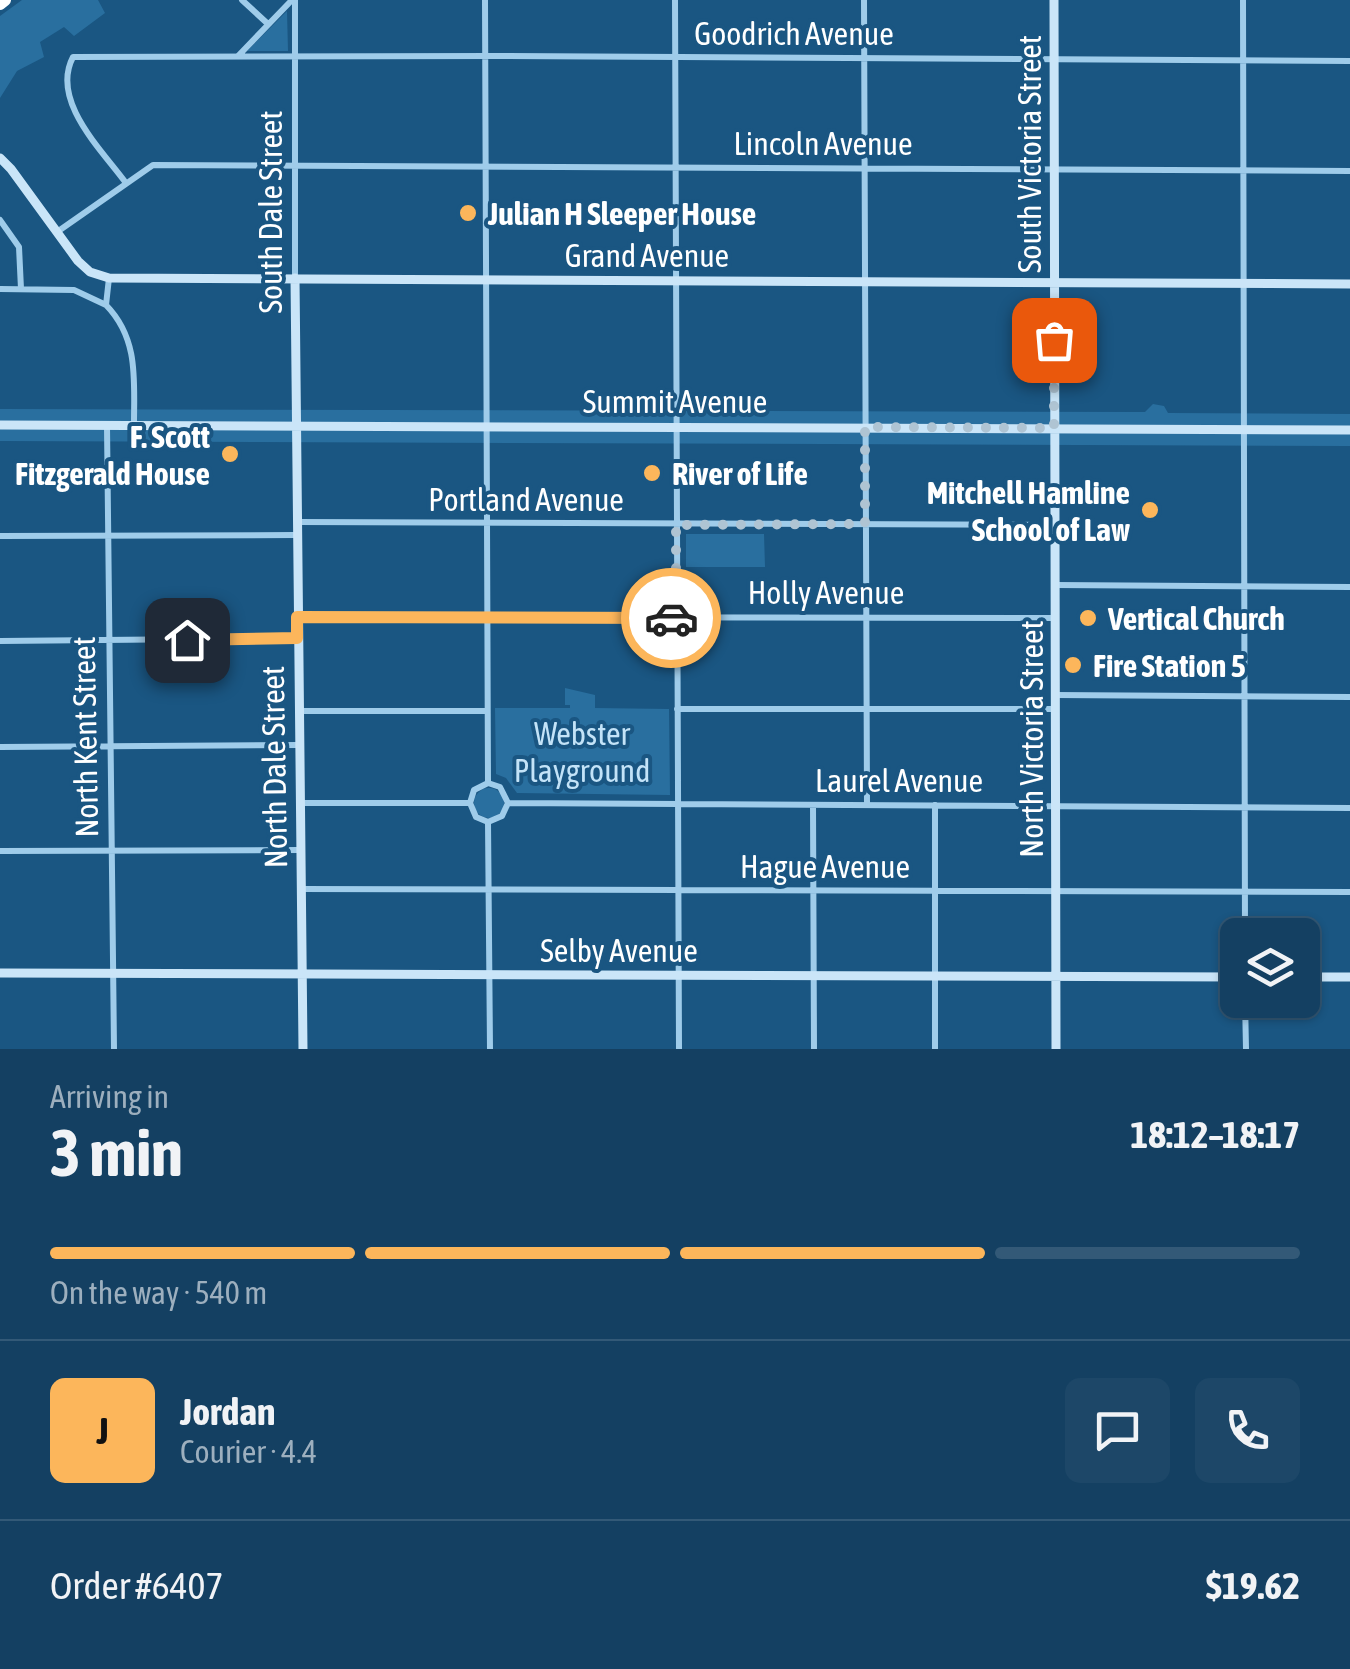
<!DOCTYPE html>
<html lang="en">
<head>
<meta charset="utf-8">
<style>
	:root { --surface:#144062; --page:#1d4768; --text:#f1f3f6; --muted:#9dafbe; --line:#335977; --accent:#fcb65b }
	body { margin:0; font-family:"Asap Condensed",sans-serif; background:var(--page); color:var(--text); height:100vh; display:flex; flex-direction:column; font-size:38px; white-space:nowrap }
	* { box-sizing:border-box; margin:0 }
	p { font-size:32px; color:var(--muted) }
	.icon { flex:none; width:55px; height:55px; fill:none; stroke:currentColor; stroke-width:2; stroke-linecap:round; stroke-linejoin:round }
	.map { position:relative; height:1049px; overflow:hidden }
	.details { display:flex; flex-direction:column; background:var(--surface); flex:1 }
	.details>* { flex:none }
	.fabs { position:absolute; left:1220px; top:918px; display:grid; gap:20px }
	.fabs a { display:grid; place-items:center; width:100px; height:100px; border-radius:15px; background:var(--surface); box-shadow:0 2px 8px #0004,0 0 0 2px var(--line); font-size:50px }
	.pin { position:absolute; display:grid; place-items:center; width:85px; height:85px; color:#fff; margin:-42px; border-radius:20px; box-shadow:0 5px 15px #0006 }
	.courier { position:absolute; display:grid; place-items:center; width:100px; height:100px; margin:-50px; border:8px solid #fcb65b; border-radius:50%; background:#fff; color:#222; box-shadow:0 2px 12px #0007 }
	.overview em { font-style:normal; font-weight:700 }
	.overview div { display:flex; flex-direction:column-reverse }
	.overview { display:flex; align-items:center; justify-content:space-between; height:170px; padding:0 50px }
	h1 { font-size:65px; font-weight:700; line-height:75px }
	.bar { display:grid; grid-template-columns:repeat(4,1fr); gap:15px 10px; align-content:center; height:120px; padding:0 50px }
	.bar i { height:12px; border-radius:8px; background:var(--line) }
	.bar .current { background:var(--accent) }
	.bar p { grid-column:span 4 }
	.line { display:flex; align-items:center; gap:25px; padding:0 50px; border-top:2px solid var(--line) }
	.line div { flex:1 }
	.round { display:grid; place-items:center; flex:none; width:105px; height:105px; border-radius:15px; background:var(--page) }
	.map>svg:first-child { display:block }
</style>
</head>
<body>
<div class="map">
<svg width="1350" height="1049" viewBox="0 0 1350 1049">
	<rect width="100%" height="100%" fill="#1a5682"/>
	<path fill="#296f9f" d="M22,0H98L105,13L74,36L64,27L40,42L44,57L17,71L0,98V16Z
		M287,11L288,51H247Z
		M1153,404L1164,406L1168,413L1350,414V446L0,441V409L1145,412Z
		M686,534H764L765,567H686Z
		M565,688L595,695V708L669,709L670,795L517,793L506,778L496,774L495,708H570V705H565Z
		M474 803a15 15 0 1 1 30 0a15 15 0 1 1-30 0Z"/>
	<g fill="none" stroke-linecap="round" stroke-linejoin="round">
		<path stroke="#9fccea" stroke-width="6" d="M242,0L268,24
			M485,0L488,783
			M675,0L679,1049
			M864,0L867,805
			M1243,0L1245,935
			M239,55L292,0
			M126,183C102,150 50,101 73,57L493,56L1350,61
			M0,220L19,247L21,289
			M57,232L153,165L1350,171
			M109,278L106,305C139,339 134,380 134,424
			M295,278V0
			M0,289L74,290L106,305
			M107,426L114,1049
			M297,522L1055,525
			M0,536L296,535
			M1055,585L1350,587
			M298,617L1056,618
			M0,641L297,638
			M1055,695L1350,697
			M677,709H1055
			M299,711H487
			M0,747L299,745
			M488,783L500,787L508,803
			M300,803H470
			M470,803L474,790L488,783
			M470,803L476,817L488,822
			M508,803L1350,808
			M813,805L814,1049
			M935,805V1049
			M488,822L490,1049
			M488,822L502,816L508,803
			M0,851L300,850
			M301,889L1350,892
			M1245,1000L1246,1049"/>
		<path stroke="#cae5f8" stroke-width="9" d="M1054,0L1056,1049
			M0,158L11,169L78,261L90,272L109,278L1350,284
			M295,278L303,1049
			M0,425L1350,430
			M0,973L1238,977
			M1302,977H1350"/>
		<path stroke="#fff" stroke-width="12" d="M0,4L5,0"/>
	</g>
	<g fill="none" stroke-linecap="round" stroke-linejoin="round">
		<path stroke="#afc4d3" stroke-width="10" stroke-dasharray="0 18" d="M671,618L676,617V525L865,524V427L1054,428V340"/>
		<path stroke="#fcb65b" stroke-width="12" d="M187,640L297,638V617L671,618"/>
	</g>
	<g fill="#fcb65b" stroke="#1a5682" stroke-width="4">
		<circle cx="468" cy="213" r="10"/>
		<circle cx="230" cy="454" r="10"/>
		<circle cx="652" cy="473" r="10"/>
		<circle cx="1150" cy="510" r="10"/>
		<circle cx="1088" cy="618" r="10"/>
		<circle cx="1073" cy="665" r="10"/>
	</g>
	<g text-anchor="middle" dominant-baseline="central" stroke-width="8" stroke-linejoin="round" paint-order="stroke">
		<g font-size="32" fill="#fff" stroke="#1a5682">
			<text x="794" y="33">Goodrich Avenue</text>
			<text x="823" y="143">Lincoln Avenue</text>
			<text transform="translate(1029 154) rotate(-90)">South Victoria Street</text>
			<text transform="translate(270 212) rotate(-90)">South Dale Street</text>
			<text x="647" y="255">Grand Avenue</text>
			<text x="675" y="401">Summit Avenue</text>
			<text x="526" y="499">Portland Avenue</text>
			<text x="826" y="592">Holly Avenue</text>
			<text transform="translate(85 737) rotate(-91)">North Kent Street</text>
			<text transform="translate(1031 739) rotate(-90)">North Victoria Street</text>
			<text transform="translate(274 767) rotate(-91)">North Dale Street</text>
			<text x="899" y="780">Laurel Avenue</text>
			<text x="825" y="866">Hague Avenue</text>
			<text x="619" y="950">Selby Avenue</text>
		</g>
		<g font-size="32" font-weight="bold" fill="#fff" stroke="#1a5682" text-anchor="start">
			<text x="488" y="213">Julian H Sleeper House</text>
			<text x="210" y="436" text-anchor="end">F. Scott<tspan x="210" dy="37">Fitzgerald House</tspan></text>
			<text x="672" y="473">River of Life</text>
			<text x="1130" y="492" text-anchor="end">Mitchell Hamline<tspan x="1130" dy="37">School of Law</tspan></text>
			<text x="1108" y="618">Vertical Church</text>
			<text x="1093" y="665">Fire Station 5</text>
		</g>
		<g font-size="32" fill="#c3e3f8" stroke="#1a5682">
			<text x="582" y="733">Webster<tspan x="582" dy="37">Playground</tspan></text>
		</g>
	</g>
</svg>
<div class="fabs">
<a><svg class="icon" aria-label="layers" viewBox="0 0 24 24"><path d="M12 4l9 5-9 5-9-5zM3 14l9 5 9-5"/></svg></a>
</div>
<div class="pin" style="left:1054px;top:340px;background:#ea580c"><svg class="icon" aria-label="bag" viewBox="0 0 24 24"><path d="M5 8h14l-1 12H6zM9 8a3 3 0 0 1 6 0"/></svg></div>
<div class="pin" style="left:187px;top:640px;background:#1f2937"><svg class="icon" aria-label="home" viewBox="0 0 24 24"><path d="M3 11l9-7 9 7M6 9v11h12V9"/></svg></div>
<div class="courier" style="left:671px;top:618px"><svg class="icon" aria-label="car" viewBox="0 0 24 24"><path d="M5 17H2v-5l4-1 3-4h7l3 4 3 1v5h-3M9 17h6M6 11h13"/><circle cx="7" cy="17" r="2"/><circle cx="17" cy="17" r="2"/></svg></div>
</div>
<section class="details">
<div class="overview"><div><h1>3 min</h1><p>Arriving in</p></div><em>18:12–18:17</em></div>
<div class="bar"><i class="current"></i><i class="current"></i><i class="current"></i><i></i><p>On the way · 540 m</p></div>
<div class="line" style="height:180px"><b class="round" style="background:var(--accent);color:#111">J</b><div><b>Jordan</b><p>Courier · 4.4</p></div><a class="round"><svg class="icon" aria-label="chat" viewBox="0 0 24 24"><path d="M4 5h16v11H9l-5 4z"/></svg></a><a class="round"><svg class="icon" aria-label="phone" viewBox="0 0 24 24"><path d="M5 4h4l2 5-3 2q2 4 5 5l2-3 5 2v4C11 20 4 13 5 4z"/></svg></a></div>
<div class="line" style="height:130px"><div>Order #6407</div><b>$19.62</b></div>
</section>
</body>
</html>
